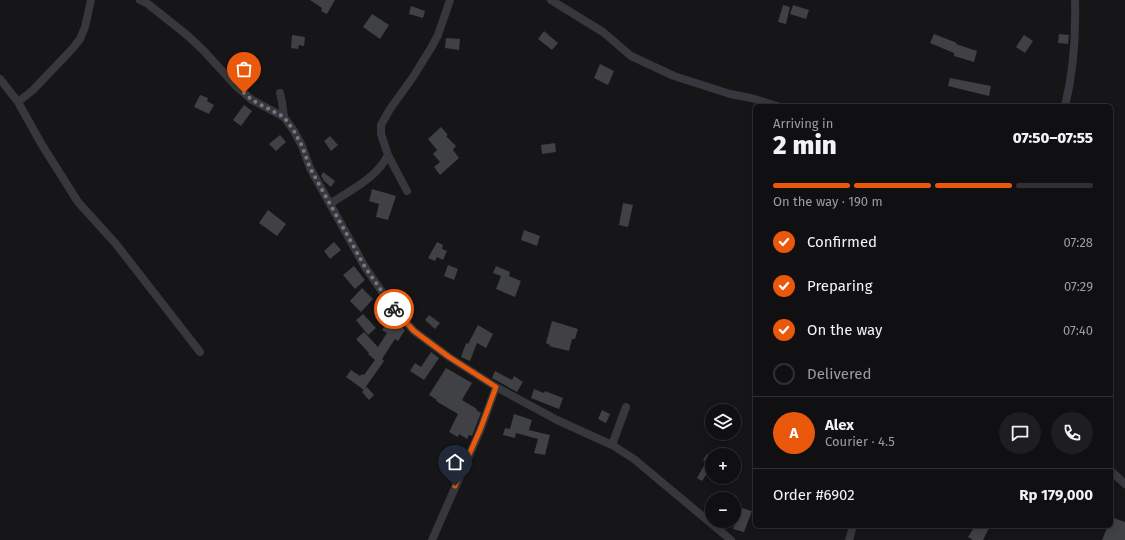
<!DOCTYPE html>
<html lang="en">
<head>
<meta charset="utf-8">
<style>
	:root { --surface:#101012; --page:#1e1e20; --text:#f1f3f6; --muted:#9c9d9f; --line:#303032; --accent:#ea580c }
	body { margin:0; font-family:"Fira Sans",sans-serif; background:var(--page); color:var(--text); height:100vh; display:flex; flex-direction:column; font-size:15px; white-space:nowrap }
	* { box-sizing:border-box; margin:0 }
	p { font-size:13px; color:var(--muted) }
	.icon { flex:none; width:22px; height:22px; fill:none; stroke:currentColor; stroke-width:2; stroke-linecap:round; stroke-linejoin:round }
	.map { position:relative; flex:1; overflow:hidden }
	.sheet { position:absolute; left:753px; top:104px; width:360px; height:424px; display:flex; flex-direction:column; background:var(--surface); border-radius:6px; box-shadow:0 2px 10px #0003,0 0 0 1px var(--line) }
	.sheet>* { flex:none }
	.buttons { position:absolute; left:705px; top:404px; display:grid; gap:8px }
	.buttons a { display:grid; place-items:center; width:36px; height:36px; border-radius:50%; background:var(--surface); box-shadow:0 2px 10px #0003,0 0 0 1px var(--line); font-size:20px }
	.pin { position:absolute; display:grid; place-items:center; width:34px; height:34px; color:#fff; margin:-41px -17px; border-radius:50% 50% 50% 0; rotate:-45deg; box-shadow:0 0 4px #0007 }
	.pin .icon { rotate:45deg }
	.courier { position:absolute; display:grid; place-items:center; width:40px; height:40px; margin:-20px; border:3px solid #ea580c; border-radius:50%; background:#fff; color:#222; box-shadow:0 1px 5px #0007 }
	.overview em { font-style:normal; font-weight:800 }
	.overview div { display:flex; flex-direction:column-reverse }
	.overview { display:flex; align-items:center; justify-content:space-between; height:68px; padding:0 20px }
	h1 { font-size:26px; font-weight:800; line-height:30px }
	.bar { display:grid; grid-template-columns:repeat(4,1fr); gap:6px 4px; align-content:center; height:48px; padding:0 20px }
	.bar i { height:5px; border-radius:3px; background:var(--line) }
	.bar .selected { background:var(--accent) }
	.bar p { grid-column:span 4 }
	.line { display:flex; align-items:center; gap:10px; padding:0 20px; border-top:1px solid var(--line) }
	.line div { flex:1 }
	.round { display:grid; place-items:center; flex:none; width:42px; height:42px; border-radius:21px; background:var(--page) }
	ol { padding:0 20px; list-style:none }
	li { display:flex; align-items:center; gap:12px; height:44px }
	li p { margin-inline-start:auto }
	li .icon { padding:4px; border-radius:50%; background:var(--accent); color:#fff; stroke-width:4 }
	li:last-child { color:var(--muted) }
	li i { width:22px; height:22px; border:2px solid var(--line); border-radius:50% }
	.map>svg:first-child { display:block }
</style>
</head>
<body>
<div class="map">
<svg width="1125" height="540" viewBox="0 0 1125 540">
	<rect width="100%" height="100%" fill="#161618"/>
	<path fill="#404145" d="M310,0H335L327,14L321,11L322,8Z
		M783,5L790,7L786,24L778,22Z
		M793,5L809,10L806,19L790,14Z
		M411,6L425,11L423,18L409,14Z
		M372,14L389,25L380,39L363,27Z
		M544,31L558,43L552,50L538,39Z
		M934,34L957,43L956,44L977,51L974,62L954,56V53L930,43Z
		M1059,34L1069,35L1068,44L1058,43Z
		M292,35L305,37L304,46L299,45L298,49L291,48Z
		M1024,35L1033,41L1025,53L1016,47Z
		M446,38L460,39L459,50L445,48Z
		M600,64L614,71L608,85L594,78Z
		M950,78L991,86L989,96L948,86Z
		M200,95L208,98L207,101L214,105L209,114L194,107Z
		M244,105L252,111L241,126L233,120Z
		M441,127L448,135L446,136L456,146L453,150L459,158L440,175L434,167L440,162L433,154L437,150L428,139Z
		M280,135L286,142L276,151L269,144Z
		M330,136L338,145L331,151L324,141Z
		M555,143L556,152L542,154L541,145Z
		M323,172L335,181L331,187L324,181L321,176Z
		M372,189L396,196L388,220L376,217L379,204L369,201Z
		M623,203L633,205L628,227L619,225Z
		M268,210L286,224L277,236L259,223Z
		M524,230L540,236L537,246L521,240Z
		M334,242L341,250L330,259L324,251Z
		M437,242L443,245L442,249L447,251L443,260L437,257L435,261L428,258Z
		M448,265L458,269L454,280L444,276Z
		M354,266L365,280L355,289L343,275Z
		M496,266L510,272L509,276L521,281L515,297L496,289L501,276L493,273Z
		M362,288L373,299L361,312L350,301Z
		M363,314L376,328L368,335L356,320Z
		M429,315L440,323L435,329L425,320Z
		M390,318L405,330L398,341L395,339L382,359L384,361L365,388L367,387L374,395L369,400L362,392L364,390L346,377L351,370L360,376L362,374L364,375L375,360L368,354L369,353L356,339L364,332L378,347L387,333L382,330Z
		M552,321L578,329L575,339H572L569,351L549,346L550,345L546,343Z
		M478,325L493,334L486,348L477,343L470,361L461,357L466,343L468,344Z
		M431,352L439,358L424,380L410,371L415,363L421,367Z
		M446,368L472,383L462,400L477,409L476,410L481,413L472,436L469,435L467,439L459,434L458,437L449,432L458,414L436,401L437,400L429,395Z
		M495,371L512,380L514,376L523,382L517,392L492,378Z
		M534,389L544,393L545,391L563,398L559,409L531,398Z
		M602,410L610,414L606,423L598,419Z
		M514,414L532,420L529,430L550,435L545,455L534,453L538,439L516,433L515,438L503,435L505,428L510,429Z
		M712,453V466L702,481L697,478L706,462L703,460L707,454L710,456Z
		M742,508L752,511L744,532L733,529Z
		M1111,517L1125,522V540H1102L1108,526H1111Z
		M975,526H990L983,540H973L968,537Z"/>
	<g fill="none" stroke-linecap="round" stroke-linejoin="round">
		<path stroke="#37383d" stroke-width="8" d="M140,0L148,4L187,35L203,50L236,86L252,100L284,117L294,131L302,146L310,168L365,267L394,309L414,331L449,357L496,387L557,420L612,445L634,459L731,540
			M551,0L603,32L631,56L674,76L730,94L751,98L777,106
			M0,79L18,102L42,145L78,202L116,244L200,352
			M280,93L282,102L284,117
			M18,102L33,90L73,48L80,39L85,27L91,0
			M1065,106C1074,70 1076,37 1075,0
			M388,155L407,191
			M330,204C350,190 377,178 388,155L381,134V125L390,109L413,77L431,48L438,35L450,0
			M612,445L626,407
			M1111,471L1125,484
			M432,540L480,431L496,387
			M849,540L853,526"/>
	</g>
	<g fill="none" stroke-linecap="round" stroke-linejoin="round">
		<path stroke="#757880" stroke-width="4" stroke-dasharray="0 7.2" d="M244,93L252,100L284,117L294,131L302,146L310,168L365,267L394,309"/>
		<path stroke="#ea580c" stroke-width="5" d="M394,309L414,331L449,357L496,387L480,430L455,486"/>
	</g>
</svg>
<div class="buttons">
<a><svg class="icon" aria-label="layers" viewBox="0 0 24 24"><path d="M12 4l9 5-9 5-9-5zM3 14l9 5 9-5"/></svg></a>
<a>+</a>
<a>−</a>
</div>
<div class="pin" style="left:244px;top:93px;background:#ea580c"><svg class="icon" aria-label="bag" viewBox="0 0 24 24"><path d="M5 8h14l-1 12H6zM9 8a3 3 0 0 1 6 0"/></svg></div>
<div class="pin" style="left:455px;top:486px;background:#1f2937"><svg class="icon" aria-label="home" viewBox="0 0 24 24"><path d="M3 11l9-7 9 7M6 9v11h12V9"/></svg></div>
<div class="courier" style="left:394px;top:309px"><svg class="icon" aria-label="bike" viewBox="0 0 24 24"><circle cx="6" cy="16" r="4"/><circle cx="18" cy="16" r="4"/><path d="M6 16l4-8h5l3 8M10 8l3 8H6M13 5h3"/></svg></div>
<section class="sheet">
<div class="overview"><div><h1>2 min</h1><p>Arriving in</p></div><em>07:50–07:55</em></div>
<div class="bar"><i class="selected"></i><i class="selected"></i><i class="selected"></i><i></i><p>On the way · 190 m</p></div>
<ol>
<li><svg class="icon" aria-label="check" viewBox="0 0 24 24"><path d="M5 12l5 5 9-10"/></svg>Confirmed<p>07:28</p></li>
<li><svg class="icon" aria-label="check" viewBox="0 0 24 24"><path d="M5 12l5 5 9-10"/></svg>Preparing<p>07:29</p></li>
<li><svg class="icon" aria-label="check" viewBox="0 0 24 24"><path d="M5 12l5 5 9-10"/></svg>On the way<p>07:40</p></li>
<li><i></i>Delivered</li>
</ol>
<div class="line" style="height:72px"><b class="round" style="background:var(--accent);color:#fff">A</b><div><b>Alex</b><p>Courier · 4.5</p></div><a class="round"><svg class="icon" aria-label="chat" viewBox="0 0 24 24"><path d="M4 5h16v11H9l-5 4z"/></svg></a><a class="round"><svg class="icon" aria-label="phone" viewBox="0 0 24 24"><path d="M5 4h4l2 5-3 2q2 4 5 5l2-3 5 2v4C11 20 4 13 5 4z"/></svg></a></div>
<div class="line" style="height:52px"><div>Order #6902</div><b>Rp 179,000</b></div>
</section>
</div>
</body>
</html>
